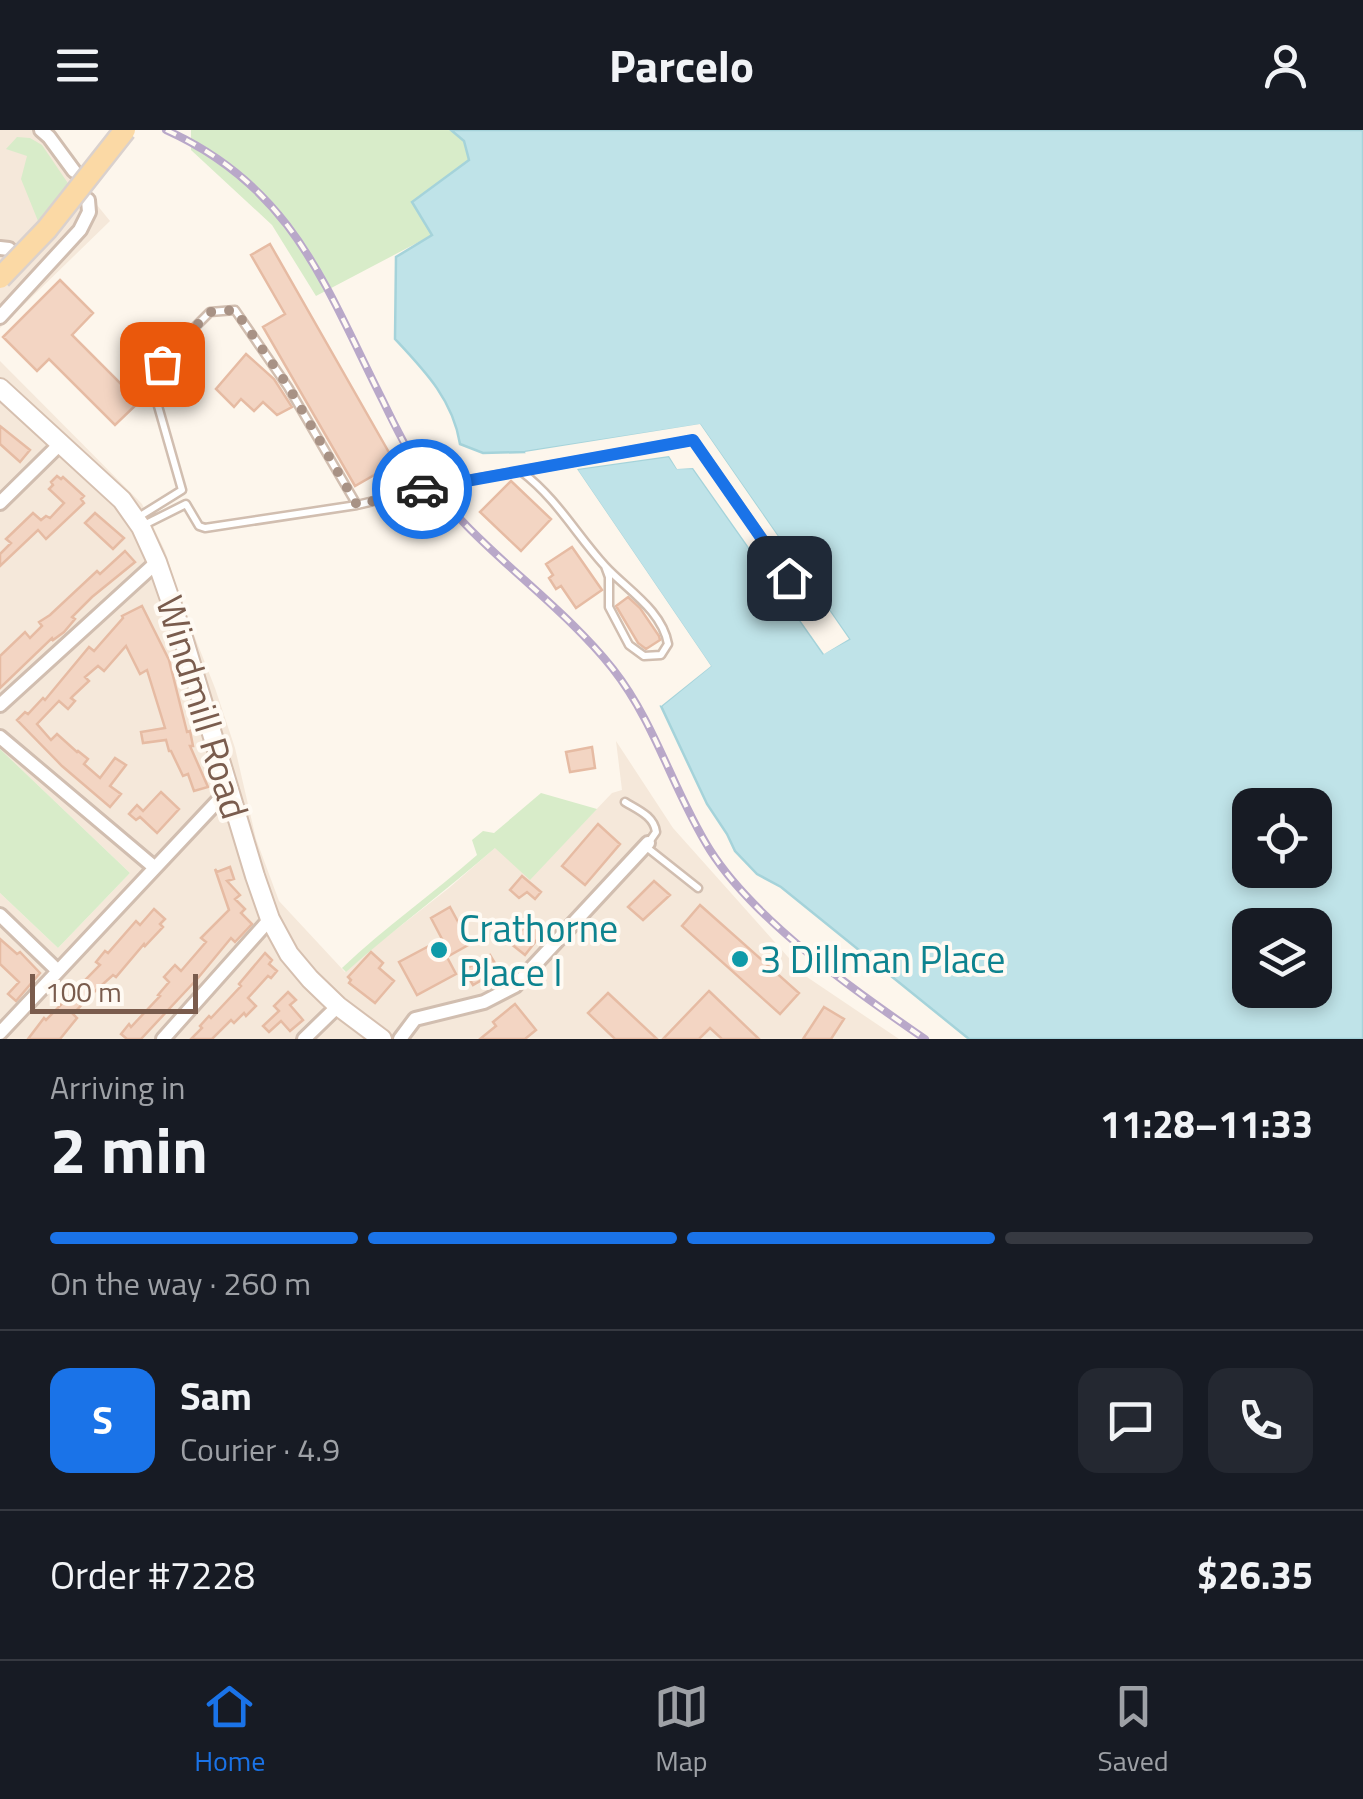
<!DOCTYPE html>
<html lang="en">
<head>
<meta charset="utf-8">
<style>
	:root { --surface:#171b24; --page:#242831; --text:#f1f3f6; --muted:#9ea1a6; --line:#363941; --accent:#1a73e8 }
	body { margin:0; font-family:"Titillium Web",sans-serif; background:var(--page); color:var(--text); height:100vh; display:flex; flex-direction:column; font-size:38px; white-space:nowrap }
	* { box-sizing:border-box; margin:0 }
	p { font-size:32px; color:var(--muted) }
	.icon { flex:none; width:55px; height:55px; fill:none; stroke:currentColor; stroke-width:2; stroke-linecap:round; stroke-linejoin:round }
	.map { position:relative; height:909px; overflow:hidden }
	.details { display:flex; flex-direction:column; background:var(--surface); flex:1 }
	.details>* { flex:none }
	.tools { position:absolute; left:1232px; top:658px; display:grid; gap:20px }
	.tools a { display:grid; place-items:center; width:100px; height:100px; border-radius:20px; background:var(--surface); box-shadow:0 5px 15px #0003; font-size:50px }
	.scale { position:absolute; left:30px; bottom:25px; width:168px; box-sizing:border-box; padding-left:10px; border:5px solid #7a5c4d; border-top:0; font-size:28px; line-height:35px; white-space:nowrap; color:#7a5c4d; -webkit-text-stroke:8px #fffaf3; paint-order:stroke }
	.pin { position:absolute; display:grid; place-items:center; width:85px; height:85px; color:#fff; margin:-42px; border-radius:20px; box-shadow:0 5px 15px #0006 }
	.courier { position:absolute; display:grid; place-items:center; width:100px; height:100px; margin:-50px; border:8px solid #1a73e8; border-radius:50%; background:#fff; color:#222; box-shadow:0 2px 12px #0007 }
	.summary em { font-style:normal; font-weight:700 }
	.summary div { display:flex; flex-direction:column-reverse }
	.summary { display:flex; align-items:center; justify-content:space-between; height:170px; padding:0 50px }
	h1 { font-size:65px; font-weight:700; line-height:75px }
	.bar { display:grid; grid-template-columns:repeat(4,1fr); gap:15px 10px; align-content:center; height:120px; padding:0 50px }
	.bar i { height:12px; border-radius:8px; background:var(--line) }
	.bar .active { background:var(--accent) }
	.bar p { grid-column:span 4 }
	.line { display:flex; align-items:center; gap:25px; padding:0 50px; border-top:2px solid var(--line) }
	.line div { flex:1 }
	.round { display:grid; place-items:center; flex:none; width:105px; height:105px; border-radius:20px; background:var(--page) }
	header { display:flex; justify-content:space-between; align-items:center; height:130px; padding:0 50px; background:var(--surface); font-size:45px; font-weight:700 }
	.menu { display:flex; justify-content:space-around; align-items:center; height:140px; border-top:2px solid var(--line); background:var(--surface); font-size:28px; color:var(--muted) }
	.menu a { display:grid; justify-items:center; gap:5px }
	.menu .active { color:var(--accent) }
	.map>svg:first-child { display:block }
</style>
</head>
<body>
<header><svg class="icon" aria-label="menu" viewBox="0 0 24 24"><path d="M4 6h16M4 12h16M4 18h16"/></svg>Parcelo<svg class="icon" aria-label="person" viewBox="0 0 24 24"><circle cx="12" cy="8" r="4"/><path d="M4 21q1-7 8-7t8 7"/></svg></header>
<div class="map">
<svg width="1363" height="909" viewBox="0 0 1363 909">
	<rect width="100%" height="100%" fill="#fdf6ec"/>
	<path fill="#f5e8da" d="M0,0H36L110,91L0,198Z
		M0,231L142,374L165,421L184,480L215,558L235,618L256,709L279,771L345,842L380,812L449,758L496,717L530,749L612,663L622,660L616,611L673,698L804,845L899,909H0V763L58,818L130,743L0,619Z"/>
	<path fill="#d8ecc9" d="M191,0H451L464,11L469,31L412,72L432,105L316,166L272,95L191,20Z
		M17,7L30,8L42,15L78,68L57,92L38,91L21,49L27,26L6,19Z
		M0,619L130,743L58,818L0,763Z
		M541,663L597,679L530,750L495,718C447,760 394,799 346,842L342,838C385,797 433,764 477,725L472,710L483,701L494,703Z"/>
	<path fill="#bfe3e8" stroke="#a5d3da" stroke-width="2.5" fill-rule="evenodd" d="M451,0H1363V909H969L781,757L757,744L735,721L727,704L707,674L661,576L710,536L576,339L669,326L677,338H693L823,523L849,509L700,295L525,322L483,323L460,314C453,270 425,241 395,209L396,127L432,105L412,72L469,30L464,11ZM1250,675H1315V740H1250ZM1250,795H1315V860H1250Z"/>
	<path fill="#fdf6ec" d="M700,294L849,509L824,524L693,338L677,339L669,326L577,339L711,536L661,576L658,572L704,535L572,342L571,338L574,335L669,321L673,323L680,333H696L825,517L842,507L698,300L539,326L528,327L525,322Z"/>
	<path fill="#f3d5c3" stroke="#e6bba3" stroke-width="2.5" d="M270,114L395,333L355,356L263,197L285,184L251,125Z
		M60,150L93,183L72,205L139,272L115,295L49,229L37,241L3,207Z
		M246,224L274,249L292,277L277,285L263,272L254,281L241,269L234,277L216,259Z
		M0,296L30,320L20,332L0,314Z
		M57,346L61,349L63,347L84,366L81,369L84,373L46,409L38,400L0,436V424L11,413L6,409L33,383L41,390L46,386L50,388L64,373L49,359L53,355L51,352Z
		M511,351L551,389L521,421L480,382Z
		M95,383L124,408L113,419L85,393Z
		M572,417L602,460L576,478L561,456L556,459L549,448L553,445L546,434Z
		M125,421L135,432L92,467L72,487L75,489L64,502L53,510L52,508L0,558V526L25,502L30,508L42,496L39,492L50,485L97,441L100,444Z
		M628,467L640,478L659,506L660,510L646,519L638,513L616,476Z
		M142,476L169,530L187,602L190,601L193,616H190L208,657L194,661L188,644L183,646L171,621H169L166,610L143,613L141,602L165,598L147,540L140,544L126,516L104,541L98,536L85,547L89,551L73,566L71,568L75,571L68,579L59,571L37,594L51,610L57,604L77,622L78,621L88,629L84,634L100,648L115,628L126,635L110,656L121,664L110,677L62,636L17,590L25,582L28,584L43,568L45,570L89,517L94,521L123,488L122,486Z
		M592,617L595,638L570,642L566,622Z
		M161,662L179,679L157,703L140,687L136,690L129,684L137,675L143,681Z
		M598,694L620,714L585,755L562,736Z
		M230,737L234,749L227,751L240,765L235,769L245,779L241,783L252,794L235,812L231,808L198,848L141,909H127L121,904L129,894L131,897L160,866L158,865L169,852L164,847L175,835L181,841L206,812L201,808L229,780L215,739L217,742Z
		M522,746L541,762L535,769L527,762L519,768L510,760Z
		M654,751L670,765L643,790L628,777Z
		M700,775L799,863L780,884L682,796Z
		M450,777L470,814L447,827L456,844L417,865L399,832L442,809L431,788Z
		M154,779L165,789L160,794L163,797L145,816L144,814L116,847L113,845L94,862L73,884L77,888L60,909H28L44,888L46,890L100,835L96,832L105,821L108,823L136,791L140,795Z
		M532,789L548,802L538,813L536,811L525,825L510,813Z
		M0,809L17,824L20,822L40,843L16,871L8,864L19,852L0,834Z
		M371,822L383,833L379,838L394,851L375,873L349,853L351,850L348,847Z
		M265,823L272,830L269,834L277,841L271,848L268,846L248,868L256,876L246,886L244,883L234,893L231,890L212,909H191L202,898L200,896L209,886L211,888L241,856L239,854Z
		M490,825L499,840L473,855L464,840Z
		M709,861L759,909H722L710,898L699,909H663Z
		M288,862L296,870L290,875L303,890L290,901L281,891L269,902L263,896L279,881L274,876Z
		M608,863L657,909H615L588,883Z
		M515,874L536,900L525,909H480L496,896L493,892Z
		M824,877L844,889L831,909H803Z"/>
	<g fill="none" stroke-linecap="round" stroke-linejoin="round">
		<defs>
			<path id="service" d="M522,342C558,370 575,403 605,436C626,459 662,480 668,514L661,525L644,526L629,515L609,477V447L605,436
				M137,388L182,360L150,248L179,213L210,182L235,180L288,257L357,375
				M142,396L186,374L199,396L205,398L357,375L432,357L693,310L809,475
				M625,672C638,680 654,686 656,702L649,712
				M645,716L698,758"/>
			<path id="minor" d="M41,0L49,7L74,41
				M0,118L9,119
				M0,187L80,100L89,82L88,70
				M0,373L60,314
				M0,575L157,432
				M0,607L154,737
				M0,785L58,841
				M0,903L229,659
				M163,909L270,789
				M304,909L338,876
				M400,909L415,889L484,872L515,856L648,713"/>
			<path id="secondary" d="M0,258L122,370L141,397L157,432L181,501L255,746L270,789L289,824L310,849L338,876L382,909"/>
		</defs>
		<use href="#service" stroke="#d1beb0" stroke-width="11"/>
		<use href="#minor" stroke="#d1beb0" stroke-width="18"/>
		<use href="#secondary" stroke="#d6c0b0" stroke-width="22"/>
		<use href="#service" stroke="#fff" stroke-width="6"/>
		<use href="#minor" stroke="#fff" stroke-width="12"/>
		<use href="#secondary" stroke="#fff" stroke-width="18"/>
		<defs>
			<path id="rail" d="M166,0C293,57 325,156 383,271C394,294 405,317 419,338C471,416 555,466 613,539C656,594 673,661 710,720C755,791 855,861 925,909"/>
		</defs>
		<use href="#rail" stroke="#b9a8c9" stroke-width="8"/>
		<use href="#rail" stroke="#fffaf3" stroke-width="4" stroke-dasharray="11" stroke-linecap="butt"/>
		<defs>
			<path id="primary-bridge" d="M0,148L47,99L125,0"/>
		</defs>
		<use href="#primary-bridge" stroke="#dad1cd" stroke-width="25" stroke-linecap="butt"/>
		<use href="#primary-bridge" stroke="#fbd9a5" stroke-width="20"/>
	</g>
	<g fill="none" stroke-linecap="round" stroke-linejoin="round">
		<path stroke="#a89285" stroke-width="10" stroke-dasharray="0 18" d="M162,234L179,213L210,182L235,180L288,256L357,375L422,359"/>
		<path stroke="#1a73e8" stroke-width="12" d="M422,359L693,310L789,448"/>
	</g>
	<g fill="#0f9aa8" stroke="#fffaf3" stroke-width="4">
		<circle cx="439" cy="820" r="10"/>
		<circle cx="740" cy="829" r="10"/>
	</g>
	<g text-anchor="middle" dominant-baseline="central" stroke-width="8" stroke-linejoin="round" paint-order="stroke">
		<g font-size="38" fill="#7a5c4d" stroke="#fffaf3">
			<text transform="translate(203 577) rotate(73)">Windmill Road</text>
		</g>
		<g font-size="38" fill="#0d838f" stroke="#fffaf3" text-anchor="start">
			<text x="459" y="798">Crathorne<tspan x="459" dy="44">Place I</tspan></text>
			<text x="760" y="829">3 Dillman Place</text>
		</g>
	</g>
</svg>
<div class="tools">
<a><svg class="icon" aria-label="locate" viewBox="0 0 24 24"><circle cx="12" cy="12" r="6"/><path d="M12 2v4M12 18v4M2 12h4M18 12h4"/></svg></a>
<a><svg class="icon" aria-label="layers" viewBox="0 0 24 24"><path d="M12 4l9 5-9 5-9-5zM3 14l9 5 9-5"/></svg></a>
</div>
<div class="scale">100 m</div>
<div class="pin" style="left:162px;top:234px;background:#ea580c"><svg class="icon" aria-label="bag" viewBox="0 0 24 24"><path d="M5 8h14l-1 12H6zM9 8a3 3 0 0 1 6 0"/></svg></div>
<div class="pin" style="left:789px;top:448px;background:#1f2937"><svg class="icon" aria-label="home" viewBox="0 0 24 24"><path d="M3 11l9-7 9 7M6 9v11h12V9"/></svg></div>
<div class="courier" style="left:422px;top:359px"><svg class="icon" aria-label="car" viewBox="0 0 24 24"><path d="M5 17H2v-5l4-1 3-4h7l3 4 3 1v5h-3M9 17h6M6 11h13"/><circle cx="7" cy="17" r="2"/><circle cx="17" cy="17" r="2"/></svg></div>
</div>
<section class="details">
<div class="summary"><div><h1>2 min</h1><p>Arriving in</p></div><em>11:28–11:33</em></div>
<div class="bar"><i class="active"></i><i class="active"></i><i class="active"></i><i></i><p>On the way · 260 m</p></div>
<div class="line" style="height:180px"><b class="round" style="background:var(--accent);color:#fff">S</b><div><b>Sam</b><p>Courier · 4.9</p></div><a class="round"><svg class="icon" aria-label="chat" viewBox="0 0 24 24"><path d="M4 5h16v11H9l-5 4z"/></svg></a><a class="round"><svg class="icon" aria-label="phone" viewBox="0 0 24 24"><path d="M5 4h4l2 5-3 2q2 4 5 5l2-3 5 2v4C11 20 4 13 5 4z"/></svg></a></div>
<div class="line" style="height:130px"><div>Order #7228</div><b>$26.35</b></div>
</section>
<nav class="menu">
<a class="active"><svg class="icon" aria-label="home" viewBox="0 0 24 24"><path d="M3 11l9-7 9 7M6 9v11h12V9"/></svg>Home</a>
<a><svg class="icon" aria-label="map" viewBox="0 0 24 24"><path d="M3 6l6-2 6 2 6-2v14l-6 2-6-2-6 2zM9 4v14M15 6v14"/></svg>Map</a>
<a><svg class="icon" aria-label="saved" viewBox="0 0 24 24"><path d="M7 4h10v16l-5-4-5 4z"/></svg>Saved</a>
</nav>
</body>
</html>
